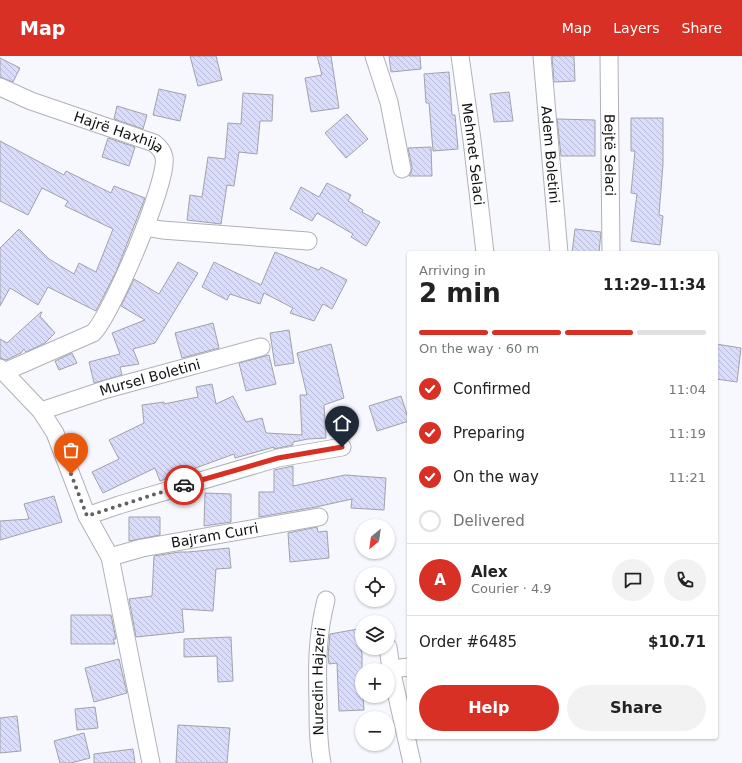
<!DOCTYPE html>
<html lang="en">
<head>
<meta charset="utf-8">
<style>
	:root { --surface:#fff; --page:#f2f2f2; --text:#222; --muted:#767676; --line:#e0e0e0; --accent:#d93025 }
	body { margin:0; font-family:"DejaVu Sans",sans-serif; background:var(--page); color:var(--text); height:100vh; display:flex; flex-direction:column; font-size:15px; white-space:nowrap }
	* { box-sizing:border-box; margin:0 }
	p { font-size:13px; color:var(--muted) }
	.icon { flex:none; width:22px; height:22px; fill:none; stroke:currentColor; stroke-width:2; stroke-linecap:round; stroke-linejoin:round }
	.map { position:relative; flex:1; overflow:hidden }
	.panel { position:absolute; left:407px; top:195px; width:311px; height:488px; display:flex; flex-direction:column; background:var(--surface); border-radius:4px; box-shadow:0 1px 3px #0004 }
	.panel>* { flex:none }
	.needle { width:26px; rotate:209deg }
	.fabs { position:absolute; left:355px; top:463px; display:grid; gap:8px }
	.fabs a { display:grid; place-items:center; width:40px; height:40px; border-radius:50%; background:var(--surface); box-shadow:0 1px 3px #0004; font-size:20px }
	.pin { position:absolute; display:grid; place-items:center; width:34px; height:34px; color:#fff; margin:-41px -17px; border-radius:50% 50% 50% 0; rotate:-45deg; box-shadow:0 0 4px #0007 }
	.pin .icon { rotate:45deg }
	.courier { position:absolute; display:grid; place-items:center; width:40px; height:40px; margin:-20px; border:3px solid #d93025; border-radius:50%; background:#fff; color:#222; box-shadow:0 1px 5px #0007 }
	.summary em { font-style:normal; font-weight:600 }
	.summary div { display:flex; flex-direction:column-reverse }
	.summary { display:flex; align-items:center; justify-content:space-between; height:68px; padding:0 12px }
	h1 { font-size:26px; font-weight:600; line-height:30px }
	.bar { display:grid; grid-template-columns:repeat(4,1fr); gap:6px 4px; align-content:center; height:48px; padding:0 12px }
	.bar i { height:5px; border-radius:3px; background:var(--line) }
	.bar .selected { background:var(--accent) }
	.bar p { grid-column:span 4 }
	.line { display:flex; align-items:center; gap:10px; padding:0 12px; border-top:1px solid var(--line) }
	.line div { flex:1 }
	.round { display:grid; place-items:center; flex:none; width:42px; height:42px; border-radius:21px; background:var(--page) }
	ol { padding:0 12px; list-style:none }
	li { display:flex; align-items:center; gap:12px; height:44px }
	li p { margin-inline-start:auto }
	li .icon { padding:4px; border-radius:50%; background:var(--accent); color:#fff; stroke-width:4 }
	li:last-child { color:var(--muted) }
	li i { width:22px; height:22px; border:2px solid var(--line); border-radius:50% }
	.primary-button { display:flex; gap:8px; margin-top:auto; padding:8px 12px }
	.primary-button a { flex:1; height:46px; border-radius:24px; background:var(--accent); color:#fff; font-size:16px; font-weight:600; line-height:46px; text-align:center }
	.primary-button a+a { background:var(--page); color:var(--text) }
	header { display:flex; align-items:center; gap:24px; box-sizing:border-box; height:56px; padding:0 20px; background:var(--accent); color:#fff }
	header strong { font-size:19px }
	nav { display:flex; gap:22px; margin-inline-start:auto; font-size:14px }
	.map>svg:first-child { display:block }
</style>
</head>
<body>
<header>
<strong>Map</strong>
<nav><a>Map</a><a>Layers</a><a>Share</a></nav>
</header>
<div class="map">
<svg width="742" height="707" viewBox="0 0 742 707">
	<defs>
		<pattern id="building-back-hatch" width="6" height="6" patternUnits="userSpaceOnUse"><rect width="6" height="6" fill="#d9dcfb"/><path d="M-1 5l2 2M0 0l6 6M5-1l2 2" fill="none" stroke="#b9bcd6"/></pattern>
	</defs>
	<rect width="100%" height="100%" fill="#f7f8fe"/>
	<path fill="url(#building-back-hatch)" stroke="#a1a2a9" d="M190,0H216L222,24L198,30Z
		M317,0H331L339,52L311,56L305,22L322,19Z
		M389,0H420L421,13L391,16Z
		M552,0H574L575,25L554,26Z
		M0,2L20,12L13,26L0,21Z
		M449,16L452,59H455L458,93L433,95L429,47H426L424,18Z
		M159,33L186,39L180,65L153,59Z
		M509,36L513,65L494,66L490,38Z
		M243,37L273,39L272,65H260L257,98L239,96L234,130L227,129L221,168L187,164L190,139L202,141L208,101L225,103L228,67L241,68Z
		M117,50L147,59L143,73L114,63Z
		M347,58L368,83L346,102L325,77Z
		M631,62H663V108L659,159L663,160L660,189L631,185L637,138L631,137L635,95H631Z
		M557,63L595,64V100H561Z
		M108,82L135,91L129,110L102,101Z
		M0,85L64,119L66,115L111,137L114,130L145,142L116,216L96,255L48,231L38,249L10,232L0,250V192L19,173L49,203L74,218L79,207L96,216L113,173L65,150L68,145L42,132L28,159L0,145Z
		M431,91L432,120H409L411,117L412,111L408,92Z
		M327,127L351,139L348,145L363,154L362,156L380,166L366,190L351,181L353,178L317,157L312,165L290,153L301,131L319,141Z
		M575,173L601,176L599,197H572Z
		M275,196L319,214L321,211L347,224L332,253L323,248L314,265L290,257L293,252L264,237L260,248L230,238L227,244L202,231L214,206L261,229Z
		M178,206L198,217L155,287L133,293L139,308L120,311L122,319L94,327L89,306L120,298L112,277L145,264L121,250L134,223L159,238Z
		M41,256H42L40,260L55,277L45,287L26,296L24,293L21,297L6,304L0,302V283L7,287Z
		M213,267L219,292L182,302L175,277Z
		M289,274L294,307L275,310L270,277Z
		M331,288L344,342L324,349L326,382L308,383L293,386V389L274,393V391L235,402L234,398L160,425L155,412L103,437L92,416L119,403L109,384L144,367L142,349L164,346V348L198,341L196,331L212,328L216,348L233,340L246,366L262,362L266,377L302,379L300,339H307L297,297Z
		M716,288L741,292L737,326L716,323Z
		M72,297L77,307L59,314L55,305Z
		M269,299L276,328L246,335L239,307Z
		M401,340L409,365L377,375L369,350Z
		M293,410V430L345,419L386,422L384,454L351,452L352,443L316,451L259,461V436H274V414Z
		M205,437L231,438V466L204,470Z
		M54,440L62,466L0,484V465L29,463L24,448Z
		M129,461H160V479L129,485Z
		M317,471L318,476L327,475L329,502L290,506L288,477Z
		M229,492L231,512L216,513L213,555L182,553L184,576L136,581L129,543L152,540L154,500L179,496H188Z
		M71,559H111L116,583H113L115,588H71Z
		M358,573L362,598V640H363L364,654L339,655L337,607L329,608L328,600L330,578Z
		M231,581L233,625L218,626L217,600L184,601V583Z
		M119,603L127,637L94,646L85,612Z
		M95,651L98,672L77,674L75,653Z
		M17,660L21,695L0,697V662Z
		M178,669L230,672L227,707H176Z
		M84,677L90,702L71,707H60L54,685Z
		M133,693L135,707H94V698Z"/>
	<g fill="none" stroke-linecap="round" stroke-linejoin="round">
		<defs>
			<g id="minor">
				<path d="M374,0L389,46L402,113"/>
				<path id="s1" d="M460,0L472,84L485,197"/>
				<path id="s2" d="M542,0L559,197"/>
				<path id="s3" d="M609,0L611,197"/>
				<path id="s4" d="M0,31L31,45L154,87C159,91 163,95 164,101C169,123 111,260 93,277L4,316"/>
				<path d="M145,171L162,174L308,185"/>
				<path d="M0,312L41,355L55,377L87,460L110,501L151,707"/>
				<path id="s5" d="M41,355L107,333L261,291"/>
				<path d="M87,460L119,449L278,402L342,391"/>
				<path id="s6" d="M110,501L142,492L319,461"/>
				<path d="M388,591L391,613L412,707"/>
				<path d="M391,613L409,611"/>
				<path id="s7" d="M322,707C318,687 318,666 318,645C317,610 317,579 326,544"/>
			</g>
		</defs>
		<use href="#minor" stroke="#b0b1b8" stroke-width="19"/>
		<use href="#minor" stroke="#fff" stroke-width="17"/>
	</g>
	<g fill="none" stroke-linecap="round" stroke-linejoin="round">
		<path stroke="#606164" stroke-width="4" stroke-dasharray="0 7.2" d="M71,418L87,460L184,429"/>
		<path stroke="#d93025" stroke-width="5" d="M184,429L278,402L342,391"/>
	</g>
	<g text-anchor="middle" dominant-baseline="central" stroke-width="4" stroke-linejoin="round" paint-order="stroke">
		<g font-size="14" fill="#0e0f11" stroke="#f7f8fe">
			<text stroke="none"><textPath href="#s4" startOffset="127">Hajrë Haxhija</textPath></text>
			<text stroke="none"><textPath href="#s1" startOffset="99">Mehmet Selaci</textPath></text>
			<text stroke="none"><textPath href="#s2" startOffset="99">Adem Boletini</textPath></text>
			<text stroke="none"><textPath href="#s3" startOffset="99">Bejtë Selaci</textPath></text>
			<text stroke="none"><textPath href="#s5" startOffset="114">Mursel Boletini</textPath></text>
			<text stroke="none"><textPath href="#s6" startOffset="107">Bajram Curri</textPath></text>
			<text stroke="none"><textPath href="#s7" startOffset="82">Nuredin Hajzeri</textPath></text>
		</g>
	</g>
</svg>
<div class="fabs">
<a><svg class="needle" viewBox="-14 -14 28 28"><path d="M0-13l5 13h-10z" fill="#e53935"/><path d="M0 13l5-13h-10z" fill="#767676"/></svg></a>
<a><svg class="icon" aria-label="locate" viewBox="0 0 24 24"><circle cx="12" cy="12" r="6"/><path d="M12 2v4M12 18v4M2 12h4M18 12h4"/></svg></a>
<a><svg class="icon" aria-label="layers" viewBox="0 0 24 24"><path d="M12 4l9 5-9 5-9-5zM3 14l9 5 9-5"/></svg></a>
<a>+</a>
<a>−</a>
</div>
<div class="pin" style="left:71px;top:418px;background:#ea580c"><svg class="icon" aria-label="bag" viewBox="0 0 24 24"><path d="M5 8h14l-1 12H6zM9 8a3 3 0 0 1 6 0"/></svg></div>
<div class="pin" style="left:342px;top:391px;background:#1f2937"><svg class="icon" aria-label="home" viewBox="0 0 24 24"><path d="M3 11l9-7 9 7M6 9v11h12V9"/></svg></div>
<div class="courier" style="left:184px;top:429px"><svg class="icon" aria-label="car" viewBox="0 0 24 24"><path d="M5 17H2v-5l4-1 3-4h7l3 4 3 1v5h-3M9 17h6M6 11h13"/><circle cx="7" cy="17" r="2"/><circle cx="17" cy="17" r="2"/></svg></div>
<section class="panel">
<div class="summary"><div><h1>2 min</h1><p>Arriving in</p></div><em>11:29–11:34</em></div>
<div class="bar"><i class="selected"></i><i class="selected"></i><i class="selected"></i><i></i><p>On the way · 60 m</p></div>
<ol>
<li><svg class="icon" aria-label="check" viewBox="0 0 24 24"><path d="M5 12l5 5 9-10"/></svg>Confirmed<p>11:04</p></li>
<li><svg class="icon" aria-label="check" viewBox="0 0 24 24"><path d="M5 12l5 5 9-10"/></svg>Preparing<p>11:19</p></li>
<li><svg class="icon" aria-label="check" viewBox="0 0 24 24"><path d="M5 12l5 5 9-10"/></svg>On the way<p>11:21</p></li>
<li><i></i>Delivered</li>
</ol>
<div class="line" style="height:72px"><b class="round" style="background:var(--accent);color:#fff">A</b><div><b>Alex</b><p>Courier · 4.9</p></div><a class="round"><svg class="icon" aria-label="chat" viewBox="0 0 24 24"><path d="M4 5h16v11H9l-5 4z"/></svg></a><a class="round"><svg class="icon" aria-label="phone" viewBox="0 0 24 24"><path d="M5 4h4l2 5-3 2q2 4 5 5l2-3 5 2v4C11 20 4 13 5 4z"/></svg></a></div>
<div class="line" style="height:52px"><div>Order #6485</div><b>$10.71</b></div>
<div class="primary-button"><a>Help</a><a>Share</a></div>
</section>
</div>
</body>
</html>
